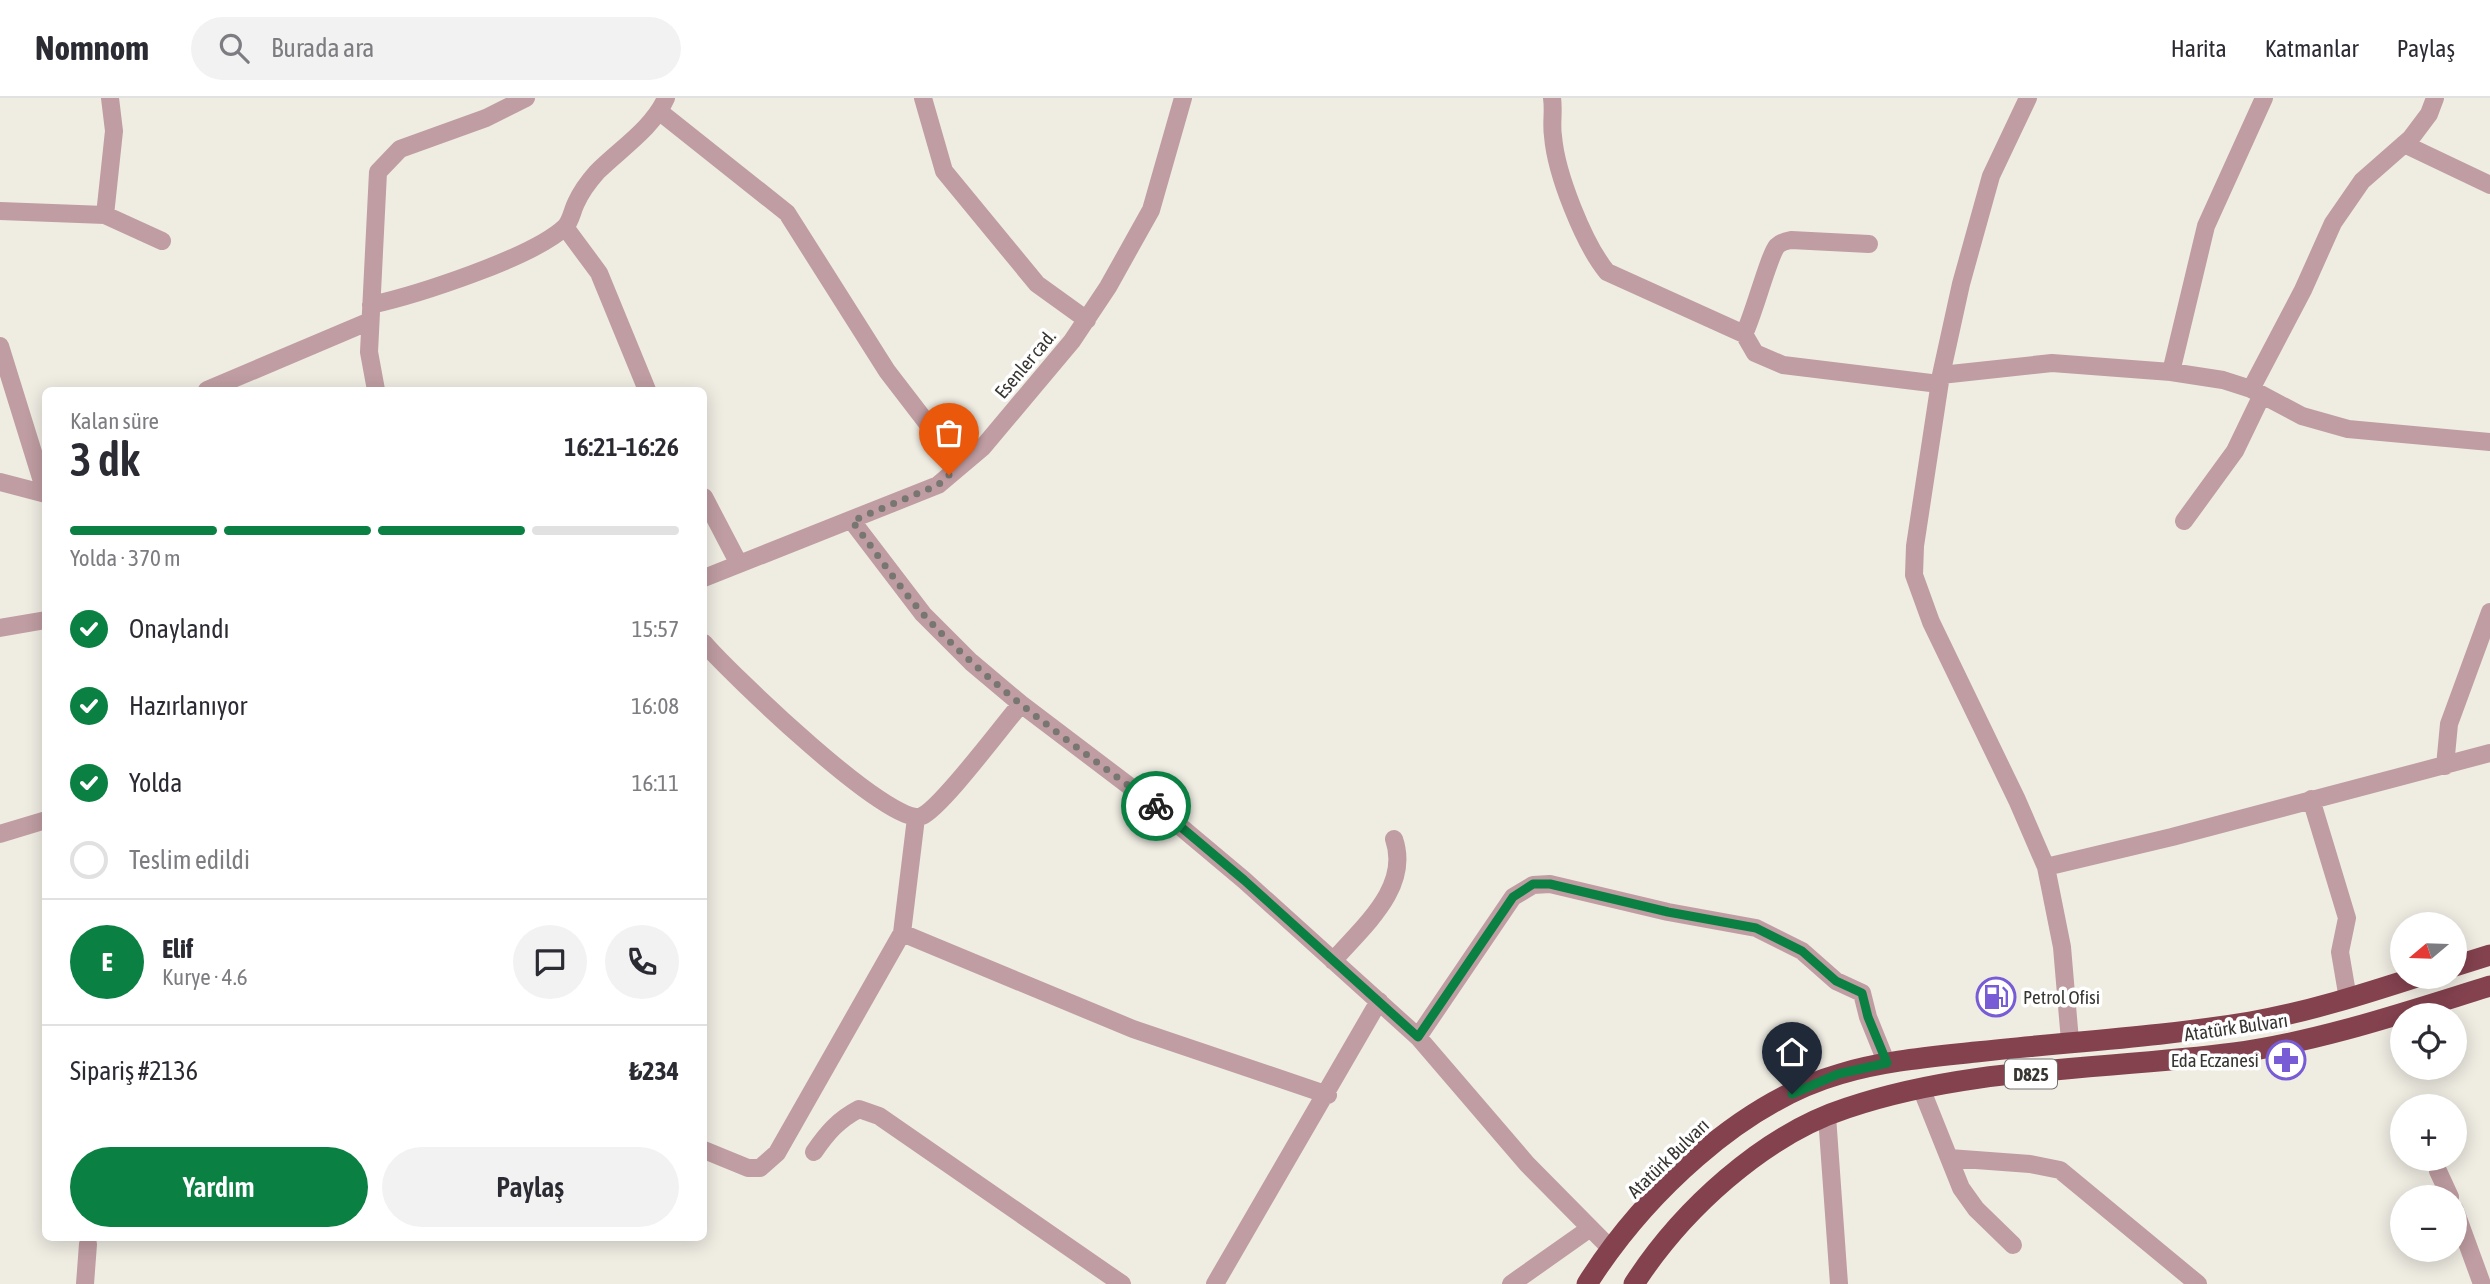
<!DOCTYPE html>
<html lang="tr">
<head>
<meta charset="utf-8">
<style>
	:root { --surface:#fff; --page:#f2f2f3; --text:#2b2b33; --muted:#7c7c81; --line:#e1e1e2; --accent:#0b8043 }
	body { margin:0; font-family:"Asap Condensed",sans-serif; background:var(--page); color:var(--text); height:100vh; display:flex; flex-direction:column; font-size:26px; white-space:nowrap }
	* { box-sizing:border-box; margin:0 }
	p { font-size:23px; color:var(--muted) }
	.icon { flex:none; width:38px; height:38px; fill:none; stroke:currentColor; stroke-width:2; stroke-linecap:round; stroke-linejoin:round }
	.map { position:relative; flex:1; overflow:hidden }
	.panel { position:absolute; left:42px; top:289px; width:665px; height:854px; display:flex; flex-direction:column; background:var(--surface); border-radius:10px; box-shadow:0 4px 18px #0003 }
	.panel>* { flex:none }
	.needle { width:46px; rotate:251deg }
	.buttons { position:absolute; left:2390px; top:814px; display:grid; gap:14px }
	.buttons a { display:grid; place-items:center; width:77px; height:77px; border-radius:50%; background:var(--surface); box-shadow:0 4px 18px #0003; font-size:35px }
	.pin { position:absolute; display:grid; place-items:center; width:60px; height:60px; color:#fff; margin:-72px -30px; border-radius:50% 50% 50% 0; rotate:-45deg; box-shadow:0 0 7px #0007 }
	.pin .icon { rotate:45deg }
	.courier { position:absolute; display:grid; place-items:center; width:70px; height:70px; margin:-35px; border:5px solid #0b8043; border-radius:50%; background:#fff; color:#222; box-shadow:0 2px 9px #0007 }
	.head em { font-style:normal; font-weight:600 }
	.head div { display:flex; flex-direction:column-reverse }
	.head { display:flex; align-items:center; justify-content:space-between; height:119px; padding:0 28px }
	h1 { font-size:46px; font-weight:600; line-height:52px }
	.bar { display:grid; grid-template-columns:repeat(4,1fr); gap:10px 7px; align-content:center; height:84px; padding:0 28px }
	.bar i { height:9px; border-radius:5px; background:var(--line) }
	.bar .current { background:var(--accent) }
	.bar p { grid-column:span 4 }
	.line { display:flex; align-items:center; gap:18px; padding:0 28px; border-top:2px solid var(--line) }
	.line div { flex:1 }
	.round { display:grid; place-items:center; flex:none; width:74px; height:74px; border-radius:37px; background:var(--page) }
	ol { padding:0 28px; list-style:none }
	li { display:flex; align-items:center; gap:21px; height:77px }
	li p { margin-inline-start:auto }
	li .icon { padding:7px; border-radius:50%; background:var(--accent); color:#fff; stroke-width:4 }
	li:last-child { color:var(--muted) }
	li i { width:38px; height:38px; border:4px solid var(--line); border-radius:50% }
	.primary-button { display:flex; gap:14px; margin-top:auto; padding:14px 28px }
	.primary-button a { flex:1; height:80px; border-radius:42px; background:var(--accent); color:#fff; font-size:28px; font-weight:600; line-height:80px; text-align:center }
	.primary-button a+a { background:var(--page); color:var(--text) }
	header { display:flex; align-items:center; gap:42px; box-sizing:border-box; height:98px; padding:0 35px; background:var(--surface); border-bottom:2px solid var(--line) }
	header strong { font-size:33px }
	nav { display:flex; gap:38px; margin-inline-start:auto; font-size:24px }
	.search { width:490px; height:63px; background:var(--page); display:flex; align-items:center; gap:18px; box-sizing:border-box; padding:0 24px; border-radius:38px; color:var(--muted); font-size:26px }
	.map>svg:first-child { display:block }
</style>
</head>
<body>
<header>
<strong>Nomnom</strong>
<div class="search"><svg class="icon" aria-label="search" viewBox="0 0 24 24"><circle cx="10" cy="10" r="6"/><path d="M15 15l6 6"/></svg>Burada ara</div>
<nav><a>Harita</a><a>Katmanlar</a><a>Paylaş</a></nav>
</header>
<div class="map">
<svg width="2490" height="1186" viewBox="0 0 2490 1186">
	<rect width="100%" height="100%" fill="#efece2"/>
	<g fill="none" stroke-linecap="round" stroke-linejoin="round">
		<path stroke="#bf9da2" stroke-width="18" d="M923,0L944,73L1037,186L1087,222
			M1552,0C1554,13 1551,26 1553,38C1556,76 1584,146 1607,174L1744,236L1755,255L1783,267L1939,286
			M2028,0L1991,78L1961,186L1941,277L1915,448L1914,477L1931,524L2017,702L2046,769L2062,849L2070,943
			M660,14L787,115L887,273L960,368
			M2404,46L2490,87
			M0,113L105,117L162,143
			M105,117L114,33L110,0
			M565,129L599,175L647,292
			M371,207C416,197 532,160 565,129C571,123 572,113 576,105C581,94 589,83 597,74C620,51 653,30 666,0
			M1744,236C1753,219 1769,157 1777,148C1781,144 1786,143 1791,142L1869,146
			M0,248L46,396
			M2171,274L2206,128L2264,0
			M1941,277L2052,265L2171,274L2223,282L2251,291L2302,318L2348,331L2490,344
			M2251,291L2303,192L2333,125L2362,83L2411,40L2429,16L2435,0
			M207,292L370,223
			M376,292L369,254L378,74L400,51L486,20L526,0
			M0,384L46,396
			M704,399L739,466
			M852,423L923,516L971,564L1021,606L1157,709L1244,782L1418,939L1527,1066L1612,1152
			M2184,423L2235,353L2262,297
			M704,480L938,387L983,349L1072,243L1108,189L1151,112L1183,0
			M0,530L46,522
			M704,545C727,572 893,733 922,718C942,709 1002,628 1021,606
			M2445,668L2449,626L2490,514
			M2311,701L2347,820L2340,854L2348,901
			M0,736L46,722
			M2046,769L2172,739L2490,655
			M902,835L1133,931L1328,997
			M1333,863C1362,829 1411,790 1394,741
			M1418,939L1513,799L1533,787L1550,786L1668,814L1756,830L1802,853L1836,883L1862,895L1868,919L1887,966
			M1921,990L1961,1090L1976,1111L2013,1147
			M1827,1018L1839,1186
			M704,1052L748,1070H760L777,1055L902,835L916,720
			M814,1054C827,1035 838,1022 859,1011L879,1018L1122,1186
			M1949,1060L2030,1066L2060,1072L2198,1186
			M2438,1073L2450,1099
			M2455,1112L2482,1186
			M85,1186L88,1146
			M1215,1186L1379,903
			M1511,1186L1589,1131"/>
		<path stroke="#84424f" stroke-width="21" d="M2455,868L2490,857
			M1587,1186C1642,1099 1739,1005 1840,976C1883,963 1931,959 1976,954C2067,944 2160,939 2250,924C2308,914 2364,896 2420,878
			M1634,1186C1681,1113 1763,1037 1847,1010C1971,968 2106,972 2234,955C2321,943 2406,914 2490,888"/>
	</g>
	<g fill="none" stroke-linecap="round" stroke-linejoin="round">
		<path stroke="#787670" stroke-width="7" stroke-dasharray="0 12.6" d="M949,377L938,387L852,423C876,454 898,488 924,517C992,591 1076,648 1156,708"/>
		<path stroke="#0b8043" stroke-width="9" d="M1156,708L1244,782L1418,939L1513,799L1533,786H1550L1668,814L1756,830L1802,853L1836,883L1862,895L1868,919L1887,965L1838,976L1792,996"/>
	</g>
	<defs>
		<symbol id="fuel-ring" viewBox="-11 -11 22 22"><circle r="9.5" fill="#fff" stroke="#785cd6" stroke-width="1.5"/><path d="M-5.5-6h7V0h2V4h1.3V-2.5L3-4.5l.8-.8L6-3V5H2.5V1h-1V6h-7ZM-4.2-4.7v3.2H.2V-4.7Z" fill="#785cd6"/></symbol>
		<symbol id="pharmacy-ring" viewBox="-11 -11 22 22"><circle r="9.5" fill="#fff" stroke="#785cd6" stroke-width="1.5"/><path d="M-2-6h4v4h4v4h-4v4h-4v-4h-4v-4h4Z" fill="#785cd6"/></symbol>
	</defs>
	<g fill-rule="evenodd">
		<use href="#fuel-ring" x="1974" y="877" width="44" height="44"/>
		<use href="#pharmacy-ring" x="2264" y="940" width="44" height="44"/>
	</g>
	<g text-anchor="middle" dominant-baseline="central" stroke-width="7" stroke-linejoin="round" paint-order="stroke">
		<rect fill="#fff" stroke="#747270" stroke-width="2" x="2005" y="961.5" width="52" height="29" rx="5"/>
		<g font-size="18" font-weight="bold" fill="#383632">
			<text x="2031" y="976">D825</text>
		</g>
		<g font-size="19" fill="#383632" stroke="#fff">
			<text transform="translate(1025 266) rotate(-50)">Esenler cad.</text>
			<text transform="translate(2236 929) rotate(-8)">Atatürk Bulvarı</text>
			<text transform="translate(1668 1060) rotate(-44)">Atatürk Bulvarı</text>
		</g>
		<g font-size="19" fill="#383632" stroke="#fff" text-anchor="start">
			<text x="2023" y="899">Petrol Ofisi</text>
			<text x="2259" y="962" text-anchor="end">Eda Eczanesi</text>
		</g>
	</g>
</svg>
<div class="buttons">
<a><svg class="needle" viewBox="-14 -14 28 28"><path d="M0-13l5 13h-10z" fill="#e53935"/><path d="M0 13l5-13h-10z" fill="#7c7c81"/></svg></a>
<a><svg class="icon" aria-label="locate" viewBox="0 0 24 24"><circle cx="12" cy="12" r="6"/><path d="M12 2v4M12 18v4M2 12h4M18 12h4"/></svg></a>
<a>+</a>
<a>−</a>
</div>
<div class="pin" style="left:949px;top:377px;background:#ea580c"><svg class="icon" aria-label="bag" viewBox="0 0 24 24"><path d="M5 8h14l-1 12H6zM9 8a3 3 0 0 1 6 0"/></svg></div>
<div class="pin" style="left:1792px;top:996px;background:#1f2937"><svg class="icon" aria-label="home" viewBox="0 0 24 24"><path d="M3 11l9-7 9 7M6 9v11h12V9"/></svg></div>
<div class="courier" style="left:1156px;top:708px"><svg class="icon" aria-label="bike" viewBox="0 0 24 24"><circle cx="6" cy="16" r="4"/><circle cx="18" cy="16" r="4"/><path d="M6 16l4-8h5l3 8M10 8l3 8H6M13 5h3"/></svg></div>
<section class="panel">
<div class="head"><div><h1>3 dk</h1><p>Kalan süre</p></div><em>16:21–16:26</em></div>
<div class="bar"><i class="current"></i><i class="current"></i><i class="current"></i><i></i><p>Yolda · 370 m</p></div>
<ol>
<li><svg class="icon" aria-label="check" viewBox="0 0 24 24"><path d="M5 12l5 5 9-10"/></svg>Onaylandı<p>15:57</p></li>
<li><svg class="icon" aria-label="check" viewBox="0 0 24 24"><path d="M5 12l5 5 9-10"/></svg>Hazırlanıyor<p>16:08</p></li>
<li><svg class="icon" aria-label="check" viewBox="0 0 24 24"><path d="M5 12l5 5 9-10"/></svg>Yolda<p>16:11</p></li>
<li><i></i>Teslim edildi</li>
</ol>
<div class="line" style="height:126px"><b class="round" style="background:var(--accent);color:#fff">E</b><div><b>Elif</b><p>Kurye · 4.6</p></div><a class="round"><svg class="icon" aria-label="chat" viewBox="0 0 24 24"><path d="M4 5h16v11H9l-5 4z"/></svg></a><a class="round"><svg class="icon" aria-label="phone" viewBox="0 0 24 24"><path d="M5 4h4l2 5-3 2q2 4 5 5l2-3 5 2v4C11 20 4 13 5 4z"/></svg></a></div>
<div class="line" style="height:91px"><div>Sipariş #2136</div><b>₺234</b></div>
<div class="primary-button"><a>Yardım</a><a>Paylaş</a></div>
</section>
</div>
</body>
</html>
